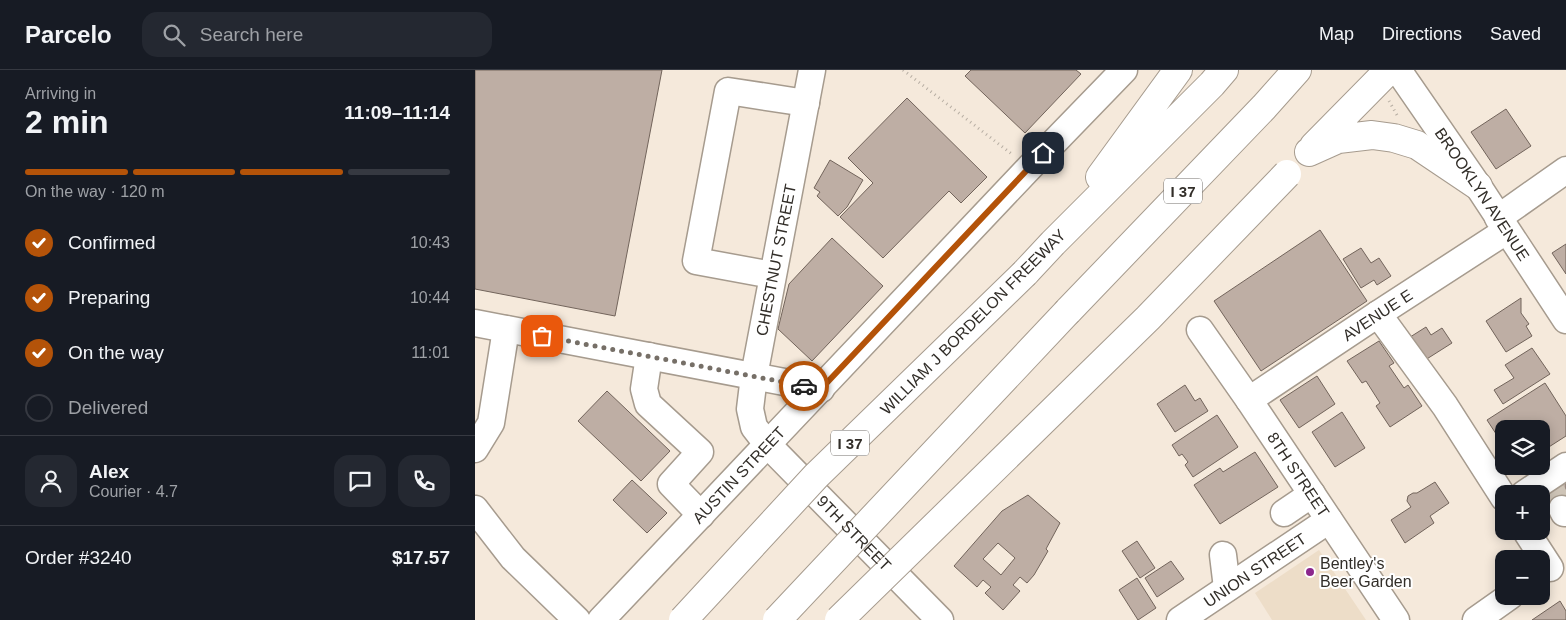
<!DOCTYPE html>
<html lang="en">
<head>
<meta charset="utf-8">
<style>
	:root { --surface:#171b24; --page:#242831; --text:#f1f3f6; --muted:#9ea1a6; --line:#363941; --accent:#b45309 }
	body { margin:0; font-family:Arial,sans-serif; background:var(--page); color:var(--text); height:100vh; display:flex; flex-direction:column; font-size:19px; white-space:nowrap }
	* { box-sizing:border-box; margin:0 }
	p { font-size:16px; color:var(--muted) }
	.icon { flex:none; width:28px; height:28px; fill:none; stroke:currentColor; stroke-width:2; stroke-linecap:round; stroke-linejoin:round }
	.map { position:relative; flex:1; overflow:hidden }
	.panel { display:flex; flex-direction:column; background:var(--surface); width:475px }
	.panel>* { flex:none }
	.tools { position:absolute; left:1020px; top:350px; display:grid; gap:10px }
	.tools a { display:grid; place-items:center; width:55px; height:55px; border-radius:10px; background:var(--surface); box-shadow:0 2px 12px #0003; font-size:25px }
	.pin { position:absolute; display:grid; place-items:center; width:42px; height:42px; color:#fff; margin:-21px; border-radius:10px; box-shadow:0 2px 8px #0006 }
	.courier { position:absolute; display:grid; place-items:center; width:50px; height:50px; margin:-25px; border:4px solid #b45309; border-radius:50%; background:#fff; color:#222; box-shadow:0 1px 6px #0007 }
	.summary em { font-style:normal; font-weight:700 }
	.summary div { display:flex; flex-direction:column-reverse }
	.summary { display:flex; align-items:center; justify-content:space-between; height:85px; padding:0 25px }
	h1 { font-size:32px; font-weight:700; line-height:38px }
	.bar { display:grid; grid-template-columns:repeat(4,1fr); gap:8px 5px; align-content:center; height:60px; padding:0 25px }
	.bar i { height:6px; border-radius:4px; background:var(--line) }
	.bar .current { background:var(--accent) }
	.bar p { grid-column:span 4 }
	.line { display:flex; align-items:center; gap:12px; padding:0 25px; border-top:1px solid var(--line) }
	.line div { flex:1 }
	.round { display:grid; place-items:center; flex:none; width:52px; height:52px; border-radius:15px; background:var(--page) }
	ol { padding:0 25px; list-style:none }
	li { display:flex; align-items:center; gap:15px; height:55px }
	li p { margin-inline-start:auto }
	li .icon { padding:5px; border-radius:50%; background:var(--accent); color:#fff; stroke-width:4 }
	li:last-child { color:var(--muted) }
	li i { width:28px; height:28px; border:2px solid var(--line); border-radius:50% }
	header { display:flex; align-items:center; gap:30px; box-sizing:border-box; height:70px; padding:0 25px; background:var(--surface); border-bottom:1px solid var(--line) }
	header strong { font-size:24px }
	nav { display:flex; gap:28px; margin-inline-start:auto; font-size:18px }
	.search { width:350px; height:45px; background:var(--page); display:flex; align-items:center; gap:12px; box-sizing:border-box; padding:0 18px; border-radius:15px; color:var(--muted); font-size:19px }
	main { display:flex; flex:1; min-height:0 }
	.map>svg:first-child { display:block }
</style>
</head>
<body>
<header>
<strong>Parcelo</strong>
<div class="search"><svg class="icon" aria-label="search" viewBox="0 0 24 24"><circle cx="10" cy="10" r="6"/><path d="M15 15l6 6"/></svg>Search here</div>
<nav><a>Map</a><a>Directions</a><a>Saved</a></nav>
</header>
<main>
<section class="panel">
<div class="summary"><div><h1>2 min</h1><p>Arriving in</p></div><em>11:09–11:14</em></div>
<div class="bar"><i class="current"></i><i class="current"></i><i class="current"></i><i></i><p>On the way · 120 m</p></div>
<ol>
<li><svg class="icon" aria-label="check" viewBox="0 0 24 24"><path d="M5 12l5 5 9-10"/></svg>Confirmed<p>10:43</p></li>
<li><svg class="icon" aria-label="check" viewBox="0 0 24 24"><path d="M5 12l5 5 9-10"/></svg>Preparing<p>10:44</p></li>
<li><svg class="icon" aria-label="check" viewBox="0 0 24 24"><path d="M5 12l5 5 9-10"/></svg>On the way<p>11:01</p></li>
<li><i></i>Delivered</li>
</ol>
<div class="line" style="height:90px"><a class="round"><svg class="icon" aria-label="person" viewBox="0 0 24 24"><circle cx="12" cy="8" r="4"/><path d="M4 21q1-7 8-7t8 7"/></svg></a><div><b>Alex</b><p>Courier · 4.7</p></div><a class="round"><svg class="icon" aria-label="chat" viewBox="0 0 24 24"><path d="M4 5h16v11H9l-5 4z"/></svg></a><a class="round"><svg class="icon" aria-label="phone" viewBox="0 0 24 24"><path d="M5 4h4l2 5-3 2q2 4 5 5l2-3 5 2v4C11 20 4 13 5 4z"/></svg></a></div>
<div class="line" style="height:65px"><div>Order #3240</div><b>$17.57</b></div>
</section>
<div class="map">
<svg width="1091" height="550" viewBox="0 0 1091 550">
	<rect width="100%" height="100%" fill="#f5e9db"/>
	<path fill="#edddc8" d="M844,480L891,550H797L780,523Z"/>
	<path fill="#beaea4" stroke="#72645b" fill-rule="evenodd" d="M0,0H187L140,246L0,219Z
		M496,0H601L606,4L550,63L490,6Z
		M432,28L512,107L486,133L474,121L408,188L365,147L398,113L373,88Z
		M1031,39L1056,76L1021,99L996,62Z
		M355,90L388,110L372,137L363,146L342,126L345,122L339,118Z
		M845,160L892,231L786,301L739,231Z
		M357,168L408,216L337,291L303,259L314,214Z
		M1091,174V204L1077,183Z
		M886,178L896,193L904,188L916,206L902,215L899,210L886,218L868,189Z
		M1046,228V243L1054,254L1051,256L1057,266L1031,282L1011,251Z
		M951,257L956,265L967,258L977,273L947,292L932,269Z
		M904,271L919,293L914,296L929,318L933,315L947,336L915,357L901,336L905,333L891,311L887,313L872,291Z
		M1057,278L1075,304L1028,334L1019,320L1039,308L1030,295Z
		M842,306L860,334L824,358L805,330Z
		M1070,313L1091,346V366L1066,382V359H1029V376L1012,350Z
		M710,315L720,331L725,328L733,341L700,362L682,334Z
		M132,321L195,381L166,411L103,351Z
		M867,342L890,378L860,397L837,362Z
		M742,345L763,377L718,407L710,395L713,392L707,384L704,386L697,375Z
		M780,382L803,417L745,454L719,415L745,398L748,402Z
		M157,410L192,443L172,463L138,430Z
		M1091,410V436L1082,442L1069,424Z
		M960,412L974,433L955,446L959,453L930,473L916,450L936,437L932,431L933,426L938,423H942Z
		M553,425L585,453L571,479L573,481L559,505L552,513L545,507L538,515L545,521L528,540L510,523L516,517L508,510L502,517L479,496L527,441ZM523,473L540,488L526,505L508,489Z
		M662,471L680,498L665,508L647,481Z
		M696,491L709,509L682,527L670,508Z
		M662,508L681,538L663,550L644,520Z
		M1085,531L1091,541V550H1057Z"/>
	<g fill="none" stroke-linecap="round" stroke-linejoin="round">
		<path stroke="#cec4b7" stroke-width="26" stroke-dasharray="26 13" stroke-linecap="butt" d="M1076,420L1087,439"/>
		<defs>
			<g id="minor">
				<path id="s1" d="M337,0L279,306L275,339L279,357L293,375L465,550"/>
				<path id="s2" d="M923,0L1003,116L1091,250"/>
				<path d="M1023,148L1091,100"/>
				<path d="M297,205L221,191L253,21L331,33"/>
				<path d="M903,244L970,336L1029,428"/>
				<path d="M0,253L346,319"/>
				<path id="s3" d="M725,260L774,330L921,550"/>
				<path d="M174,286L169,319L173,334L225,382L196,414L226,445"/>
				<path id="s4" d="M774,330L903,244L1031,161"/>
				<path d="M0,379L16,353L31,259"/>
				<path d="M1049,424L1091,396"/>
				<path d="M0,439L38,488L102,550"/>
				<path d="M1087,439L1089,443L1091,442"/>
				<path d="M809,443L837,424"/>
				<path d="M1051,461L1075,498"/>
				<path d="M748,485L752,518"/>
				<path id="s5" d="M126,550L555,97L649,0"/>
				<path id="s6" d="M705,550L854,450"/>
				<path d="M1001,550L1035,526"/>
			</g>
			<path id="highway" d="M839,76L914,0
				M834,82L863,69L897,65L919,68L942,75L1003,116
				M625,107L703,0
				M550,203L578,173L737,14L749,0
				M593,241L789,37L822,0"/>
		</defs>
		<use href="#minor" stroke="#a69b8e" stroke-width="29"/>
		<use href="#highway" stroke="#a69b8e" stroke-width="30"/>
		<path stroke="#b7aea3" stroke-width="3" stroke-dasharray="1 4" stroke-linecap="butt" d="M428,0L538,85
			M914,31L922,45"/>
		<use href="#minor" stroke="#fff" stroke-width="26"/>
		<use href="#highway" stroke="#fff" stroke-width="28"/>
		<defs>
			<path id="highway-bridge" d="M208,550L341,406L550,203
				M302,550L593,241
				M364,550L673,248L812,104"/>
		</defs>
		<use href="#highway-bridge" stroke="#a69b8e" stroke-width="30" stroke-linecap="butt"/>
		<use href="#highway-bridge" stroke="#fff" stroke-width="28"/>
	</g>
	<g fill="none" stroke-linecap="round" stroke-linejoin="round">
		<path stroke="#766f67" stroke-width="5" stroke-dasharray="0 9" d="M67,266L329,316"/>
		<path stroke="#b45309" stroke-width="6" d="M329,316L346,319L568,83"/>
	</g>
	<circle fill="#8c278d" stroke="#fff" stroke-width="2" cx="835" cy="502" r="5"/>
	<g text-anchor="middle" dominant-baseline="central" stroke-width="4" stroke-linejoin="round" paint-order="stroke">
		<g fill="#fff" stroke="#706d69" stroke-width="1">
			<rect x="689" y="108.5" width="38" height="25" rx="4"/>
			<rect x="356" y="360.5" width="38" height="25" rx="4"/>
		</g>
		<g font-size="15" font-weight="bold" fill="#322e29">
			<text x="708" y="121">I 37</text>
			<text x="375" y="373">I 37</text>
		</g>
		<g font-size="16" fill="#322e29" stroke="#fff">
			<text stroke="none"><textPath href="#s2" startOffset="150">BROOKLYN AVENUE</textPath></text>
			<text transform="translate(301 190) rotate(-79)">CHESTNUT STREET</text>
			<text stroke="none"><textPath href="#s4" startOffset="154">AVENUE E</textPath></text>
			<text transform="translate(498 252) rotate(-45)">WILLIAM J BORDELON FREEWAY</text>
			<text stroke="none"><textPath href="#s3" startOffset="175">8TH STREET</textPath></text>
			<text stroke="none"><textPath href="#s5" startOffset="200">AUSTIN STREET</textPath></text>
			<text stroke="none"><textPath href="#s1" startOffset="509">9TH STREET</textPath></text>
			<text stroke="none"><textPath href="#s6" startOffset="90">UNION STREET</textPath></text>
		</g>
		<g font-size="16" fill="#322e29" stroke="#fff" text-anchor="start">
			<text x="845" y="493">Bentley's<tspan x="845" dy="18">Beer Garden</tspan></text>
		</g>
	</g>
</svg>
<div class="tools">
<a><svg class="icon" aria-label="layers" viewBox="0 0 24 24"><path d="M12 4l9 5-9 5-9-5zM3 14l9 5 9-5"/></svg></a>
<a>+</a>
<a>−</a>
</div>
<div class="pin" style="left:67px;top:266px;background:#ea580c"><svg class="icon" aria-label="bag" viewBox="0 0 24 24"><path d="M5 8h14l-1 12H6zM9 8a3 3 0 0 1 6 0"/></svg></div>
<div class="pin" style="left:568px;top:83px;background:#1f2937"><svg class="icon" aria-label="home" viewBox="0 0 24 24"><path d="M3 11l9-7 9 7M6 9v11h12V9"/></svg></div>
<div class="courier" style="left:329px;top:316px"><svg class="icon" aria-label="car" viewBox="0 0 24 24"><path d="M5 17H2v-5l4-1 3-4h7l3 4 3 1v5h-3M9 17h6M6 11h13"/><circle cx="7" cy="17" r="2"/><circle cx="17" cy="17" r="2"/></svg></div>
</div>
</main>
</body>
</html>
